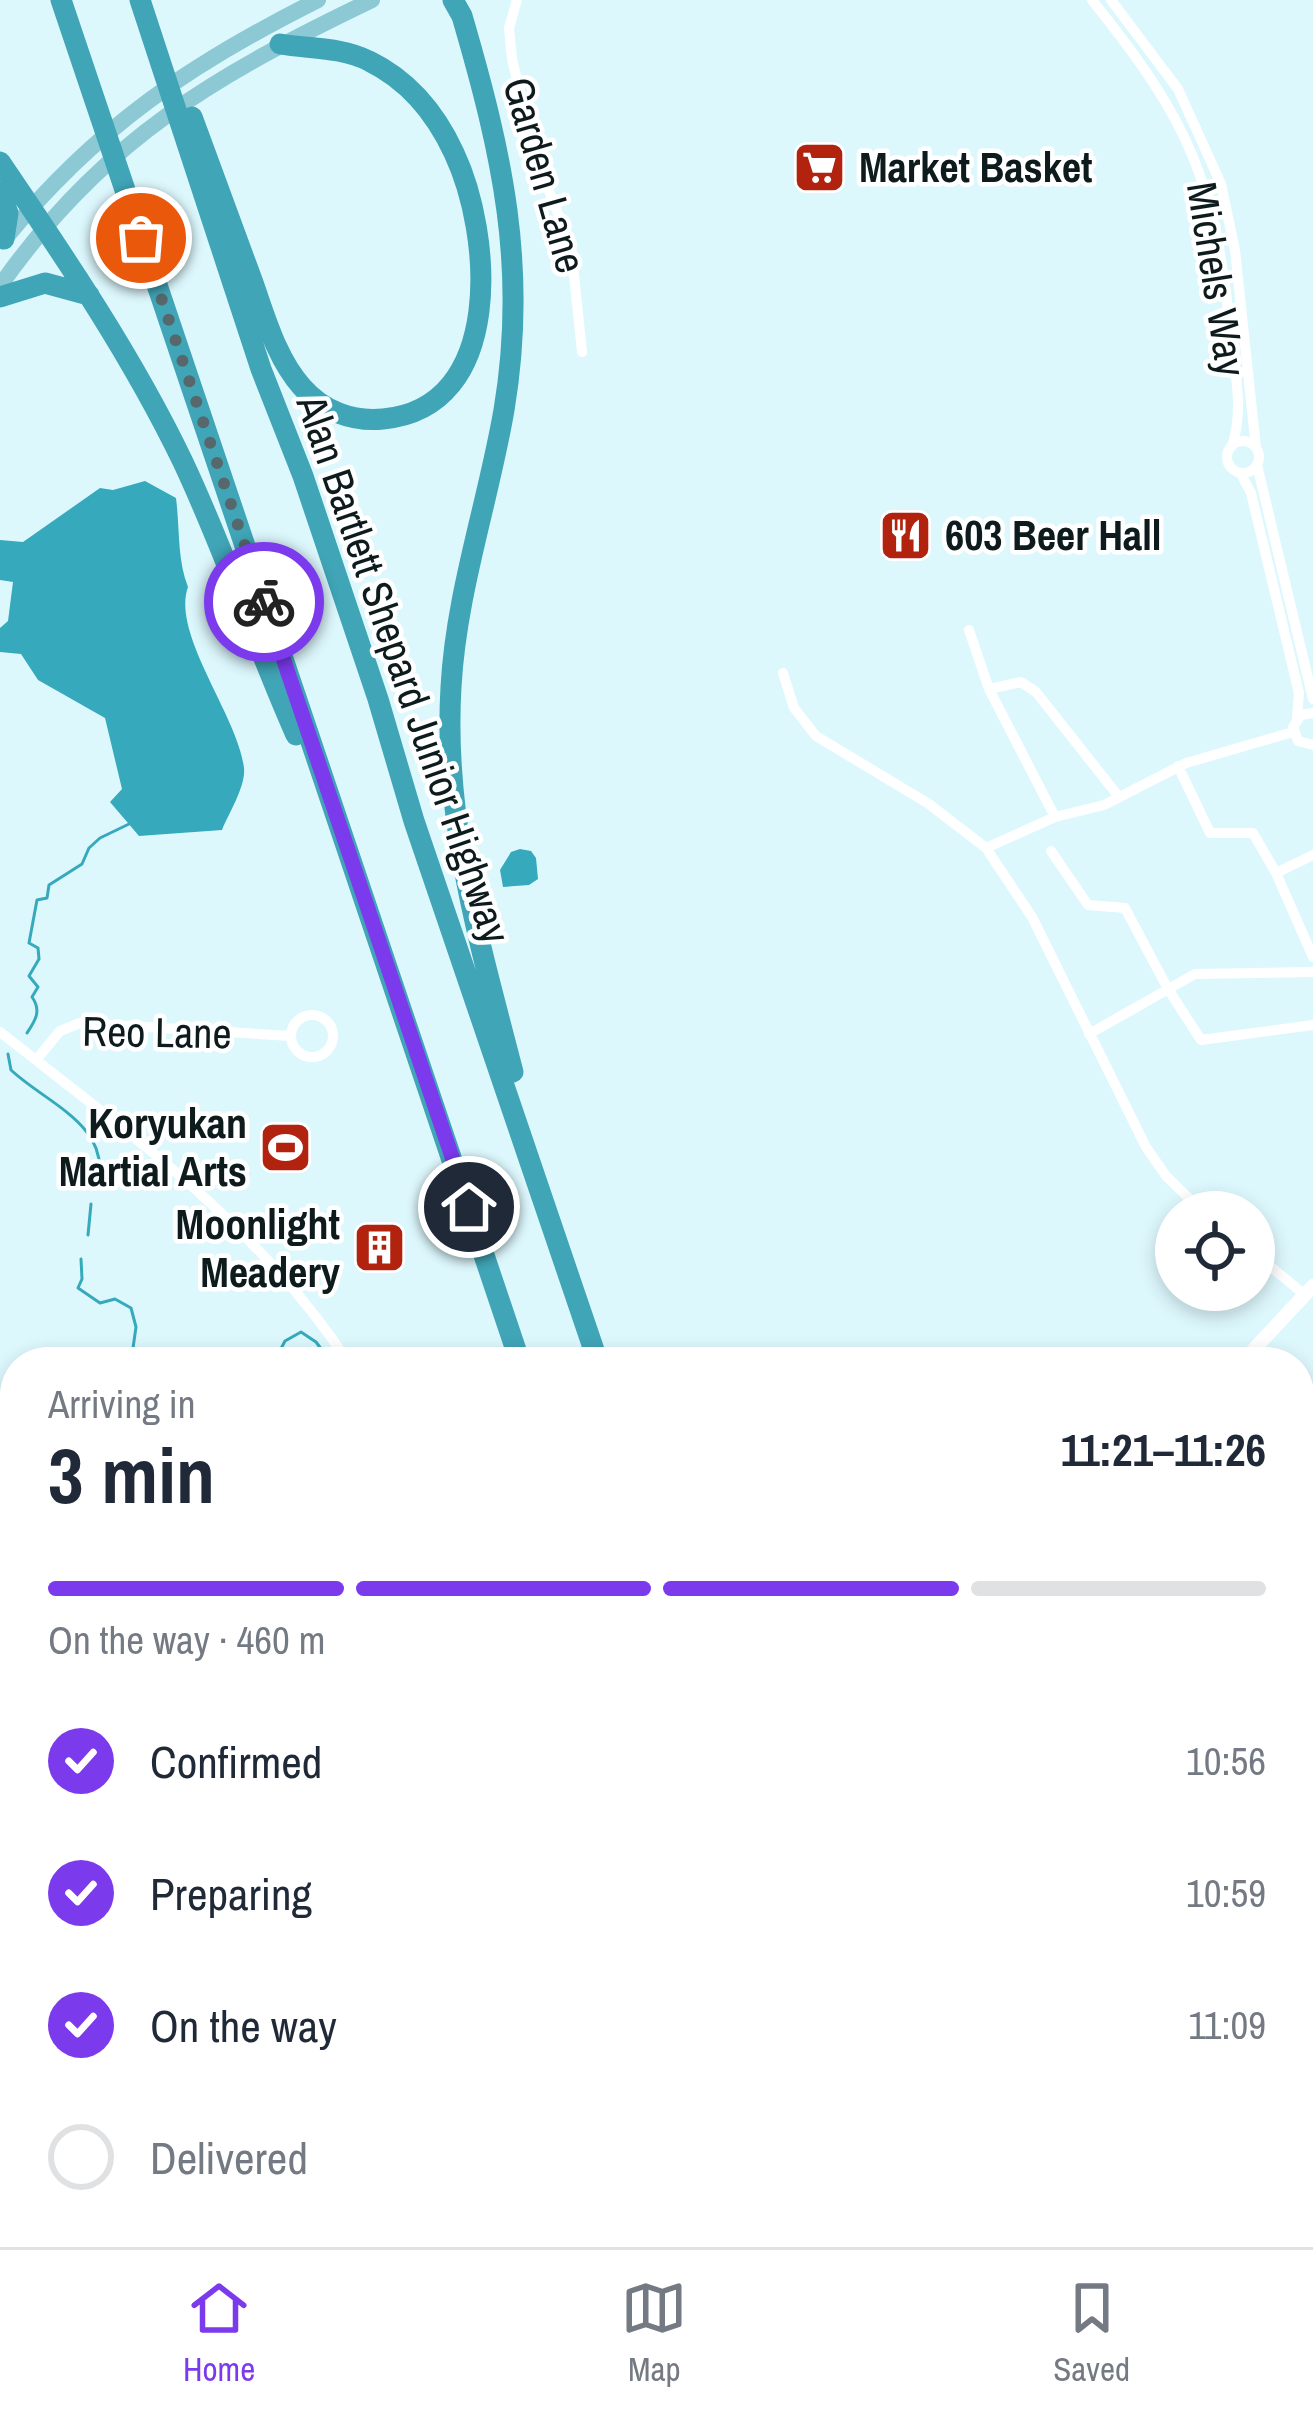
<!DOCTYPE html>
<html lang="en">
<head>
<meta charset="utf-8">
<style>
	:root { --surface:#fff; --page:#f2f2f3; --text:#1f2937; --muted:#747a83; --line:#e0e1e3; --accent:#7c3aed }
	body { margin:0; font-family:"Archivo Narrow",sans-serif; background:var(--page); color:var(--text); height:100vh; display:flex; flex-direction:column; font-size:45px; white-space:nowrap }
	* { box-sizing:border-box; margin:0 }
	p { font-size:39px; color:var(--muted) }
	.icon { flex:none; width:66px; height:66px; fill:none; stroke:currentColor; stroke-width:2; stroke-linecap:round; stroke-linejoin:round }
	.map { position:relative; flex:1; overflow:hidden }
	.side { position:absolute; left:0px; top:1347px; width:1314px; height:900px; display:flex; flex-direction:column; background:var(--surface); border-radius:48px 48px 0 0; box-shadow:0 6px 18px #0003 }
	.side>* { flex:none }
	.fabs { position:absolute; left:1155px; top:1191px; display:grid; gap:24px }
	.fabs a { display:grid; place-items:center; width:120px; height:120px; border-radius:50%; background:var(--surface); box-shadow:0 6px 18px #0003; font-size:60px }
	.pin { position:absolute; display:grid; place-items:center; width:102px; height:102px; color:#fff; margin:-51px; border:6px solid #fff; border-radius:50%; box-shadow:0 3px 12px #0007 }
	.courier { position:absolute; display:grid; place-items:center; width:120px; height:120px; margin:-60px; border:9px solid #7c3aed; border-radius:50%; background:#fff; color:#222; box-shadow:0 3px 15px #0007 }
	.head em { font-style:normal; font-weight:700 }
	.head div { display:flex; flex-direction:column-reverse }
	.head { display:flex; align-items:center; justify-content:space-between; height:204px; padding:0 48px }
	h1 { font-size:78px; font-weight:700; line-height:90px }
	.bar { display:grid; grid-template-columns:repeat(4,1fr); gap:18px 12px; align-content:center; height:144px; padding:0 48px }
	.bar i { height:15px; border-radius:9px; background:var(--line) }
	.bar .active { background:var(--accent) }
	.bar p { grid-column:span 4 }
	ol { padding:0 48px; list-style:none }
	li { display:flex; align-items:center; gap:36px; height:132px }
	li p { margin-inline-start:auto }
	li .icon { padding:12px; border-radius:50%; background:var(--accent); color:#fff; stroke-width:4 }
	li:last-child { color:var(--muted) }
	li i { width:66px; height:66px; border:6px solid var(--line); border-radius:50% }
	.tabs { display:flex; justify-content:space-around; align-items:center; height:168px; border-top:3px solid var(--line); background:var(--surface); font-size:33px; color:var(--muted) }
	.tabs a { display:grid; justify-items:center; gap:6px }
	.tabs .active { color:var(--accent) }
	.map>svg:first-child { display:block }
</style>
</head>
<body>
<div class="map">
<svg width="1313" height="2247" viewBox="0 0 1313 2247">
	<rect width="100%" height="100%" fill="#ddf8fd"/>
	<path fill="#9edde9" d="M15,1436V1571L0,1587V1500Z"/>
	<path fill="#36a9bd" d="M145,481L176,498C180,529 177,559 188,587C171,634 238,716 244,768C246,786 229,813 222,830L139,836L110,802L122,789L105,718L38,680L21,654L0,652V628L8,621L13,582L0,580V540L23,542L100,488L113,490Z
		M520,849L531,851L536,858L538,879L529,885L503,887L500,870L511,852Z"/>
	<g fill="none" stroke-linecap="round" stroke-linejoin="round">
		<path stroke="#36a9bd" stroke-width="3" d="M27,1033C35,1021 42,1011 32,997L38,987L29,976L39,959L38,948L29,943L37,900L47,898L49,885L82,864L89,848L100,838L129,824
			M8,1054L11,1070C46,1103 111,1125 98,1182
			M88,1235L91,1204
			M81,1259L82,1279L78,1288L100,1303L115,1299L131,1308L136,1327L133,1348L145,1362
			M361,1361L371,1362
			M274,1362L285,1341L301,1332L316,1342L331,1362"/>
		<path stroke="#fff" stroke-width="10" d="M517,0L509,28L512,59L535,156L571,246L582,352
			M1092,0C1190,122 1215,180 1231,336C1235,372 1244,411 1232,446
			M1111,0L1178,89L1221,184L1235,250L1256,448
			M1227 457a16 16 0 1 1 32 0a16 16 0 1 1-32 0Z
			M1257,465L1313,699
			M1241,474L1251,493L1299,693L1297,718
			M969,630L989,689L1055,817
			M783,673L794,708L816,736L929,804L986,848L1032,917L1146,1147L1166,1176L1203,1212
			M989,689L1021,682L1036,692L1119,797
			M1313,713L1301,715L1293,727L1298,741L1313,745
			M1178,766L1210,833H1253L1276,873L1313,957
			M986,848L1055,817L1104,805L1186,763L1293,732
			M1051,851L1088,905L1125,908L1168,989L1201,1040L1313,1025
			M1276,873L1313,855
			M291 1036a21 21 0 1 1 42 0a21 21 0 1 1-42 0Z
			M0,1032C127,1132 258,1224 348,1362
			M1089,1034L1195,974L1313,972
			M36,1060L60,1031L80,1023L291,1036
			M1254,1253L1305,1295
			M1299,1705L1313,1700
			M0,1760L15,1784
			M1299,2195L1313,2208"/>
		<path stroke="#fff" stroke-width="14" d="M1242,1362L1313,1286
			M0,2162L15,2151"/>
		<path stroke="#8cc9d4" stroke-width="16" d="M4,240C95,128 190,64 318,0
			M0,286C102,140 216,75 372,0"/>
		<path stroke="#40a5b7" stroke-width="21" d="M61,0L520,1362
			M140,0L261,369L303,476L378,699L414,821L598,1362
			M453,0L462,16C502,153 528,267 504,410C488,503 456,593 451,687C443,821 480,944 513,1072
			M192,117C212,171 232,226 252,280C265,316 276,358 302,387C323,411 352,422 383,419C506,408 492,233 454,153C436,114 408,80 369,61C342,47 310,49 280,44
			M0,162C66,259 132,356 183,462C225,551 256,645 296,735
			M0,192L8,213L4,239
			M0,297L45,283L89,295
			M895,2232L908,2247
			M921,2232L934,2247
			M1028,2232L1041,2247
			M1055,2232L1070,2247"/>
	</g>
	<g fill="none" stroke-linecap="round" stroke-linejoin="round">
		<path stroke="#56686b" stroke-width="12" stroke-dasharray="0 21.6" d="M141,238L264,602"/>
		<path stroke="#7c3aed" stroke-width="15" d="M264,602L469,1207"/>
	</g>
	<defs>
		<symbol id="supermarket-square" viewBox="-11 -11 22 22"><rect x="-9" y="-9" width="18" height="18" rx="4" fill="#b1230e" stroke="#fff"/><path d="M-6-5.5h2.5l.6 2H6L4.5 2H-2.5L-4.4-4H-6ZM-1.5 3.2a1.3 1.3 0 1 0 .1 0ZM3 3.2a1.3 1.3 0 1 0 .1 0Z" fill="#fff"/></symbol>
		<symbol id="restaurant-square" viewBox="-11 -11 22 22"><rect x="-9" y="-9" width="18" height="18" rx="4" fill="#b1230e" stroke="#fff"/><path d="M-5-6h1v4h1v-4h1v4h1v-4h1v5L-1.5 .5V6h-2V.5L-5-1ZM5-6V6H3V1.5H1.5Q1.5-4 5-6Z" fill="#fff"/></symbol>
		<symbol id="stadium-square" viewBox="-11 -11 22 22"><rect x="-9" y="-9" width="18" height="18" rx="4" fill="#b1230e" stroke="#fff"/><path d="M0-5a6.5 5 0 1 0 0 10a6.5 5 0 1 0 0-10ZM-3.5-1.8h7v3.6h-7Z" fill="#fff"/></symbol>
		<symbol id="building-square" viewBox="-11 -11 22 22"><rect x="-9" y="-9" width="18" height="18" rx="4" fill="#b1230e" stroke="#fff"/><path d="M-4-6H4V6H1V3H-1V6H-4ZM-2.5-4.3h1.7v1.8h-1.7ZM.8-4.3h1.7v1.8H.8ZM-2.5-1h1.7V.8h-1.7ZM.8-1h1.7V.8H.8Z" fill="#fff"/></symbol>
	</defs>
	<g fill-rule="evenodd">
		<use href="#supermarket-square" x="790" y="138" width="59" height="59"/>
		<use href="#restaurant-square" x="876" y="506" width="59" height="59"/>
		<use href="#stadium-square" x="256" y="1118" width="59" height="59"/>
		<use href="#building-square" x="350" y="1218" width="59" height="59"/>
	</g>
	<g text-anchor="middle" dominant-baseline="central" stroke-width="9" stroke-linejoin="round" paint-order="stroke">
		<g font-size="42" font-weight="bold" fill="#0e1b1d" stroke="#fff" text-anchor="start">
			<text x="859" y="167">Market Basket</text>
			<text x="945" y="535">603 Beer Hall</text>
			<text x="247" y="1123" text-anchor="end">Koryukan<tspan x="247" dy="48">Martial Arts</tspan></text>
			<text x="340" y="1224" text-anchor="end">Moonlight<tspan x="340" dy="48">Meadery</tspan></text>
		</g>
		<g font-size="42" fill="#0e1b1d" stroke="#fff">
			<text transform="translate(545 175) rotate(74)">Garden Lane</text>
			<text transform="translate(1217 279) rotate(81)">Michels Way</text>
			<text transform="translate(404 669) rotate(71)">Alan Bartlett Shepard Junior Highway</text>
			<text transform="translate(157 1032) rotate(1)">Reo Lane</text>
		</g>
	</g>
</svg>
<div class="fabs">
<a><svg class="icon" aria-label="locate" viewBox="0 0 24 24"><circle cx="12" cy="12" r="6"/><path d="M12 2v4M12 18v4M2 12h4M18 12h4"/></svg></a>
</div>
<div class="pin" style="left:141px;top:238px;background:#ea580c"><svg class="icon" aria-label="bag" viewBox="0 0 24 24"><path d="M5 8h14l-1 12H6zM9 8a3 3 0 0 1 6 0"/></svg></div>
<div class="pin" style="left:469px;top:1207px;background:#1f2937"><svg class="icon" aria-label="home" viewBox="0 0 24 24"><path d="M3 11l9-7 9 7M6 9v11h12V9"/></svg></div>
<div class="courier" style="left:264px;top:602px"><svg class="icon" aria-label="bike" viewBox="0 0 24 24"><circle cx="6" cy="16" r="4"/><circle cx="18" cy="16" r="4"/><path d="M6 16l4-8h5l3 8M10 8l3 8H6M13 5h3"/></svg></div>
<section class="side">
<div class="head"><div><h1>3 min</h1><p>Arriving in</p></div><em>11:21–11:26</em></div>
<div class="bar"><i class="active"></i><i class="active"></i><i class="active"></i><i></i><p>On the way · 460 m</p></div>
<ol>
<li><svg class="icon" aria-label="check" viewBox="0 0 24 24"><path d="M5 12l5 5 9-10"/></svg>Confirmed<p>10:56</p></li>
<li><svg class="icon" aria-label="check" viewBox="0 0 24 24"><path d="M5 12l5 5 9-10"/></svg>Preparing<p>10:59</p></li>
<li><svg class="icon" aria-label="check" viewBox="0 0 24 24"><path d="M5 12l5 5 9-10"/></svg>On the way<p>11:09</p></li>
<li><i></i>Delivered</li>
</ol>
</section>
</div>
<nav class="tabs">
<a class="active"><svg class="icon" aria-label="home" viewBox="0 0 24 24"><path d="M3 11l9-7 9 7M6 9v11h12V9"/></svg>Home</a>
<a><svg class="icon" aria-label="map" viewBox="0 0 24 24"><path d="M3 6l6-2 6 2 6-2v14l-6 2-6-2-6 2zM9 4v14M15 6v14"/></svg>Map</a>
<a><svg class="icon" aria-label="saved" viewBox="0 0 24 24"><path d="M7 4h10v16l-5-4-5 4z"/></svg>Saved</a>
</nav>
</body>
</html>
